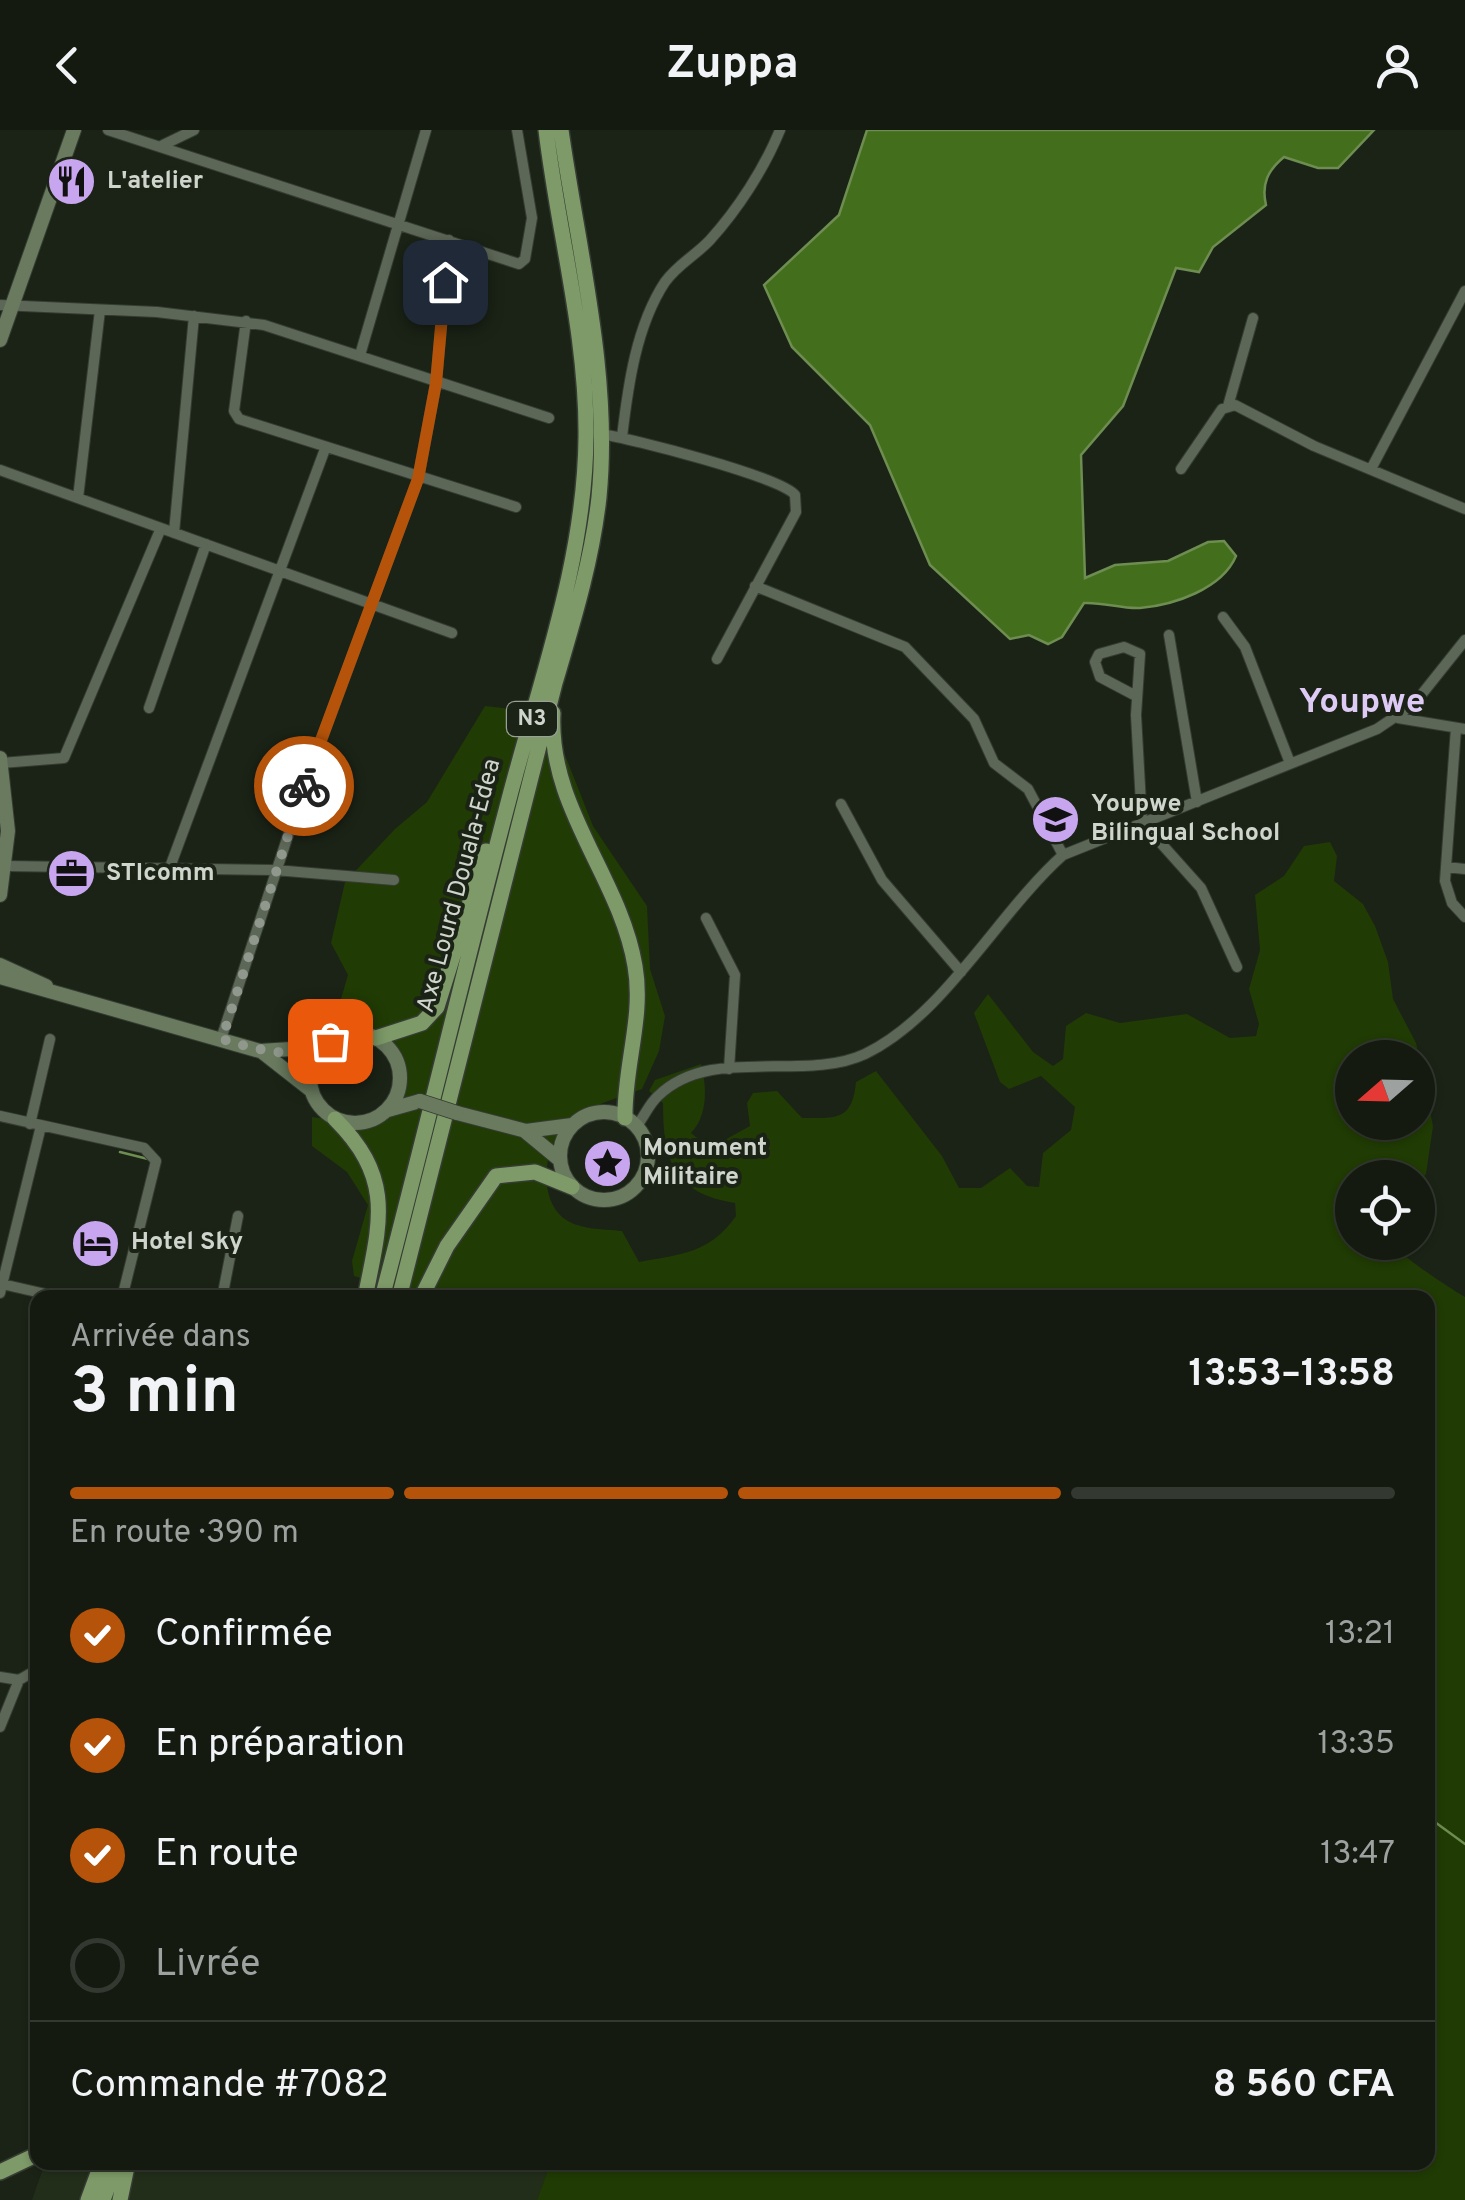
<!DOCTYPE html>
<html lang="fr">
<head>
<meta charset="utf-8">
<style>
	:root { --surface:#141a10; --page:#1d2319; --text:#f1f3f6; --muted:#9da19f; --line:#333830; --accent:#b45309 }
	body { margin:0; font-family:Overpass,sans-serif; background:var(--page); color:var(--text); height:100vh; display:flex; flex-direction:column; font-size:38px; white-space:nowrap }
	* { box-sizing:border-box; margin:0 }
	p { font-size:32px; color:var(--muted) }
	.icon { flex:none; width:55px; height:55px; fill:none; stroke:currentColor; stroke-width:2; stroke-linecap:round; stroke-linejoin:round }
	.map { position:relative; flex:1; overflow:hidden }
	.drawer { position:absolute; left:30px; top:1160px; width:1405px; height:880px; display:flex; flex-direction:column; background:var(--surface); border-radius:20px; box-shadow:0 2px 8px #0004,0 0 0 2px var(--line) }
	.drawer>* { flex:none }
	.needle { width:65px; rotate:250deg }
	.tools { position:absolute; left:1335px; top:910px; display:grid; gap:20px }
	.tools a { display:grid; place-items:center; width:100px; height:100px; border-radius:50%; background:var(--surface); box-shadow:0 2px 8px #0004,0 0 0 2px var(--line); font-size:50px }
	.pin { position:absolute; display:grid; place-items:center; width:85px; height:85px; color:#fff; margin:-42px; border-radius:20px; box-shadow:0 5px 15px #0006 }
	.courier { position:absolute; display:grid; place-items:center; width:100px; height:100px; margin:-50px; border:8px solid #b45309; border-radius:50%; background:#fff; color:#222; box-shadow:0 2px 12px #0007 }
	.headline em { font-style:normal; font-weight:700 }
	.headline div { display:flex; flex-direction:column-reverse }
	.headline { display:flex; align-items:center; justify-content:space-between; height:170px; padding:0 40px }
	h1 { font-size:65px; font-weight:700; line-height:75px }
	.bar { display:grid; grid-template-columns:repeat(4,1fr); gap:15px 10px; align-content:center; height:120px; padding:0 40px }
	.bar i { height:12px; border-radius:8px; background:var(--line) }
	.bar .active { background:var(--accent) }
	.bar p { grid-column:span 4 }
	.line { display:flex; align-items:center; gap:25px; padding:0 40px; border-top:2px solid var(--line) }
	.line div { flex:1 }
	ol { padding:0 40px; list-style:none }
	li { display:flex; align-items:center; gap:30px; height:110px }
	li p { margin-inline-start:auto }
	li .icon { padding:10px; border-radius:50%; background:var(--accent); color:#fff; stroke-width:4 }
	li:last-child { color:var(--muted) }
	li i { width:55px; height:55px; border:5px solid var(--line); border-radius:50% }
	header { display:flex; justify-content:space-between; align-items:center; height:130px; padding:0 40px; background:var(--surface); font-size:45px; font-weight:700 }
	.map>svg:first-child { display:block }
</style>
</head>
<body>
<header><svg class="icon" aria-label="back" viewBox="0 0 24 24"><path d="M15 5l-7 7 7 7"/></svg>Zuppa<svg class="icon" aria-label="person" viewBox="0 0 24 24"><circle cx="12" cy="8" r="4"/><path d="M4 21q1-7 8-7t8 7"/></svg></header>
<div class="map">
<svg width="1465" height="2070" viewBox="0 0 1465 2070">
	<rect width="100%" height="100%" fill="#1b2316"/>
	<path fill="#222e1a" d="M45,2033H551L537,2070H32Z"/>
	<path fill="#203b04" fill-rule="evenodd" d="M485,576L513,579L554,597L593,696L647,776L650,839L665,886L659,921L642,959C616,969 585,976 565,996C544,1016 538,1066 562,1087C578,1100 603,1099 622,1101L639,1132C682,1124 710,1123 736,1086L735,1073C673,1063 663,1030 663,973L649,961L655,950L701,934C707,956 708,986 691,1003L710,1018L750,996L747,973L753,963L777,961L802,988C837,988 852,991 856,952L876,941L942,1026L959,1058H981L1010,1038L1027,1056L1039,1057L1043,1023L1071,1000L1075,977L1041,946L1009,959L1000,952L974,883L988,864L1033,922L1053,936L1063,929L1066,896L1086,883L1120,893L1187,884L1230,908L1256,906L1259,894L1249,859L1260,820L1255,765L1284,746L1304,716L1330,712L1337,726L1334,751L1363,774L1375,796L1388,832L1393,869L1416,913L1433,996L1426,1044L1418,1054V1048H1352V1112L1391,1113C1401,1126 1448,1157 1465,1167V2070H537L551,2032H1428V1168L421,1167L354,1146L352,1131L368,1075L347,1042L312,1016V987C330,989 351,997 368,992C422,976 400,900 348,904L338,879L348,845L331,813L345,752L395,699L427,672ZM1352,928H1418V992H1352Z"/>
	<path fill="#436e1c" stroke="#6d8d51" stroke-width="2.5" d="M867,0H1374L1338,38H1318L1284,27C1268,40 1261,54 1266,75L1213,117L1199,142L1176,138L1123,276L1081,325L1085,448L1115,435L1168,431L1208,412L1224,411L1236,426C1222,459 1174,475 1140,478C1122,479 1103,472 1084,473L1062,507L1048,514L1029,505L1010,509L930,435L870,295L792,217L764,155L839,85Z"/>
	<g fill="none" stroke-linecap="round" stroke-linejoin="round">
		<path stroke="#6d8d51" stroke-width="2.5" d="M120,1022L148,1029
			M1428,1687L1465,1714"/>
		<defs>
			<path id="minor" d="M108,0L519,134L525,129L532,88L517,0
				M163,15L194,0
				M0,175L157,182L264,195L549,288
				M246,191L234,281L239,289L516,377
				M360,225L426,0
				M1228,276L1253,188
				M601,304C629,308 782,347 795,365L796,382L717,529
				M622,307C628,256 636,196 665,152C678,134 695,126 710,110C738,79 764,39 780,0
				M1181,339L1222,279L1235,275L1314,316L1465,379
				M1371,339L1465,161
				M0,340L452,503
				M78,368L100,180
				M174,403L194,186
				M755,456L905,517L974,589L994,633L1028,659L1063,725
				M1223,487L1245,517L1290,633
				M1169,505L1197,672
				M1136,566L1100,547L1095,532L1099,524L1124,517L1140,524L1136,585L1142,692L1201,758L1237,837
				M149,578L206,414
				M1398,588L1465,599
				M1456,598L1445,751L1452,773L1465,787
				M1,633L64,628L161,398
				M841,674L882,750L961,842
				M5,736L275,740L394,750
				M170,737L325,319
				M1446,737L1465,739
				M706,788L735,845L729,939
				M221,909L305,654L418,349L436,253L449,110
				M0,986L144,1018L156,1031L122,1168
				M30,994L50,909
				M636,997C644,987 649,974 658,966C711,914 803,953 865,924C944,886 998,783 1063,725L1377,599L1414,574L1465,510
				M2,1154L63,1168
				M0,1163L41,996
				M222,1168L238,1086
				M0,1547L19,1550L38,1539
				M0,1597L19,1550"/>
			<path id="secondary" d="M0,210L74,0
				M0,628L8,701L0,765
				M0,835L46,856
				M0,847L260,921L323,917
				M310 948a45 45 0 1 1 90 0a45 45 0 1 1-90 0Z
				M261,921L312,961
				M388,980L420,971
				M560 1026a44 44 0 1 1 88 0a44 44 0 1 1-88 0Z
				M457,983L526,1001L572,995
				M526,1002L560,1030"/>
			<path id="trunk" d="M553,583C548,678 620,747 635,836C644,887 624,936 625,988
				M376,908L422,893L437,877L486,721
				M335,989C395,1049 380,1092 365,1168
				M382,1168C426,1002 465,835 509,669C540,550 585,431 586,307C587,204 558,102 546,0
				M399,1168L555,553C573,492 592,431 599,367C611,244 578,120 561,0
				M421,1168L447,1116L496,1046L535,1042L572,1057
				M0,2042L38,2024
				M88,2070L102,2032
				M103,2070L117,2032
				M120,2070L128,2032"/>
		</defs>
		<use href="#minor" stroke="#363c33" stroke-width="12"/>
		<use href="#secondary" stroke="#363c33" stroke-width="16"/>
		<use href="#trunk" stroke="#363c33" stroke-width="18"/>
		<use href="#minor" stroke="#5d6757" stroke-width="10"/>
		<use href="#secondary" stroke="#697a5e" stroke-width="14"/>
		<use href="#trunk" stroke="#7d9a68" stroke-width="15"/>
		<defs>
			<path id="secondary-bridge" d="M420,971L457,983"/>
		</defs>
		<use href="#secondary-bridge" stroke="#363c33" stroke-width="16" stroke-linecap="butt"/>
		<use href="#secondary-bridge" stroke="#697a5e" stroke-width="14"/>
	</g>
	<g fill="none" stroke-linecap="round" stroke-linejoin="round">
		<path stroke="#90978c" stroke-width="10" stroke-dasharray="0 18" d="M304,656L222,909C251,918 304,934 330,911"/>
		<path stroke="#b45309" stroke-width="12" d="M304,656L418,349L436,253L445,152"/>
	</g>
	<defs>
		<symbol id="restaurant-disc" viewBox="-11 -11 22 22"><circle r="9.5" fill="#c8a6ef" stroke="#1b2316"/><path d="M-5-6h1v4h1v-4h1v4h1v-4h1v5L-1.5 .5V6h-2V.5L-5-1ZM5-6V6H3V1.5H1.5Q1.5-4 5-6Z" fill="#111"/></symbol>
		<symbol id="school-disc" viewBox="-11 -11 22 22"><circle r="9.5" fill="#c8a6ef" stroke="#1b2316"/><path d="M0-5L7-2L0 1L-7-2ZM-4 1L0 2.5L4 1V4Q0 6-4 4Z" fill="#111"/></symbol>
		<symbol id="office-disc" viewBox="-11 -11 22 22"><circle r="9.5" fill="#c8a6ef" stroke="#1b2316"/><path d="M-6-3h4V-5.5h4V-3h4V5H-6ZM-1-4.5V-3h2v-1.5ZM-6 0V1H6V0Z" fill="#111"/></symbol>
		<symbol id="sight-disc" viewBox="-11 -11 22 22"><circle r="9.5" fill="#c8a6ef" stroke="#1b2316"/><path d="M0-6L1.8-2.2L6-1.7L2.9 1.2L3.7 5.4L0 3.3L-3.7 5.4L-2.9 1.2L-6-1.7L-1.8-2.2Z" fill="#111"/></symbol>
		<symbol id="hotel-disc" viewBox="-11 -11 22 22"><circle r="9.5" fill="#c8a6ef" stroke="#1b2316"/><path d="M-6-4.5h1.5V1H6V5H4.5V3h-9V5H-6ZM-4 0a1.8 1.8 0 1 1 3.6 0ZM.5 0V-2.5h3Q6-2.5 6 0Z" fill="#111"/></symbol>
	</defs>
	<g fill-rule="evenodd">
		<use href="#restaurant-disc" x="44" y="24" width="55" height="55"/>
		<use href="#school-disc" x="1028" y="662" width="55" height="55"/>
		<use href="#office-disc" x="44" y="716" width="55" height="55"/>
		<use href="#sight-disc" x="580" y="1006" width="55" height="55"/>
		<use href="#hotel-disc" x="68" y="1086" width="55" height="55"/>
	</g>
	<g text-anchor="middle" dominant-baseline="central" stroke-width="8" stroke-linejoin="round" paint-order="stroke">
		<rect fill="#1b2316" stroke="#99a095" stroke-width="2.5" x="507" y="572" width="50" height="34" rx="8"/>
		<g font-size="22" font-weight="bold" fill="#cfd5cc">
			<text x="532" y="589">N3</text>
		</g>
		<g font-size="25" font-weight="bold" fill="#cfd5cc" stroke="#1b2316" text-anchor="start">
			<text x="107" y="52">L'atelier</text>
			<text x="1091" y="675">Youpwe<tspan x="1091" dy="29">Bilingual School</tspan></text>
			<text x="106" y="744">STIcomm</text>
			<text x="643" y="1019">Monument<tspan x="643" dy="29">Militaire</tspan></text>
			<text x="131" y="1113">Hotel Sky</text>
		</g>
		<g font-size="25" fill="#cfd5cc" stroke="#1b2316">
			<text transform="translate(460 756) rotate(-75)">Axe Lourd Douala-Edea</text>
		</g>
		<g font-size="35" font-weight="bold" fill="#decbf5" stroke="#1b2316">
			<text x="1362" y="573">Youpwe</text>
		</g>
	</g>
</svg>
<div class="tools">
<a><svg class="needle" viewBox="-14 -14 28 28"><path d="M0-13l5 13h-10z" fill="#e53935"/><path d="M0 13l5-13h-10z" fill="#9da19f"/></svg></a>
<a><svg class="icon" aria-label="locate" viewBox="0 0 24 24"><circle cx="12" cy="12" r="6"/><path d="M12 2v4M12 18v4M2 12h4M18 12h4"/></svg></a>
</div>
<div class="pin" style="left:330px;top:911px;background:#ea580c"><svg class="icon" aria-label="bag" viewBox="0 0 24 24"><path d="M5 8h14l-1 12H6zM9 8a3 3 0 0 1 6 0"/></svg></div>
<div class="pin" style="left:445px;top:152px;background:#1f2937"><svg class="icon" aria-label="home" viewBox="0 0 24 24"><path d="M3 11l9-7 9 7M6 9v11h12V9"/></svg></div>
<div class="courier" style="left:304px;top:656px"><svg class="icon" aria-label="bike" viewBox="0 0 24 24"><circle cx="6" cy="16" r="4"/><circle cx="18" cy="16" r="4"/><path d="M6 16l4-8h5l3 8M10 8l3 8H6M13 5h3"/></svg></div>
<section class="drawer">
<div class="headline"><div><h1>3 min</h1><p>Arrivée dans</p></div><em>13:53–13:58</em></div>
<div class="bar"><i class="active"></i><i class="active"></i><i class="active"></i><i></i><p>En route · 390 m</p></div>
<ol>
<li><svg class="icon" aria-label="check" viewBox="0 0 24 24"><path d="M5 12l5 5 9-10"/></svg>Confirmée<p>13:21</p></li>
<li><svg class="icon" aria-label="check" viewBox="0 0 24 24"><path d="M5 12l5 5 9-10"/></svg>En préparation<p>13:35</p></li>
<li><svg class="icon" aria-label="check" viewBox="0 0 24 24"><path d="M5 12l5 5 9-10"/></svg>En route<p>13:47</p></li>
<li><i></i>Livrée</li>
</ol>
<div class="line" style="height:130px"><div>Commande #7082</div><b>8 560 CFA</b></div>
</section>
</div>
</body>
</html>
